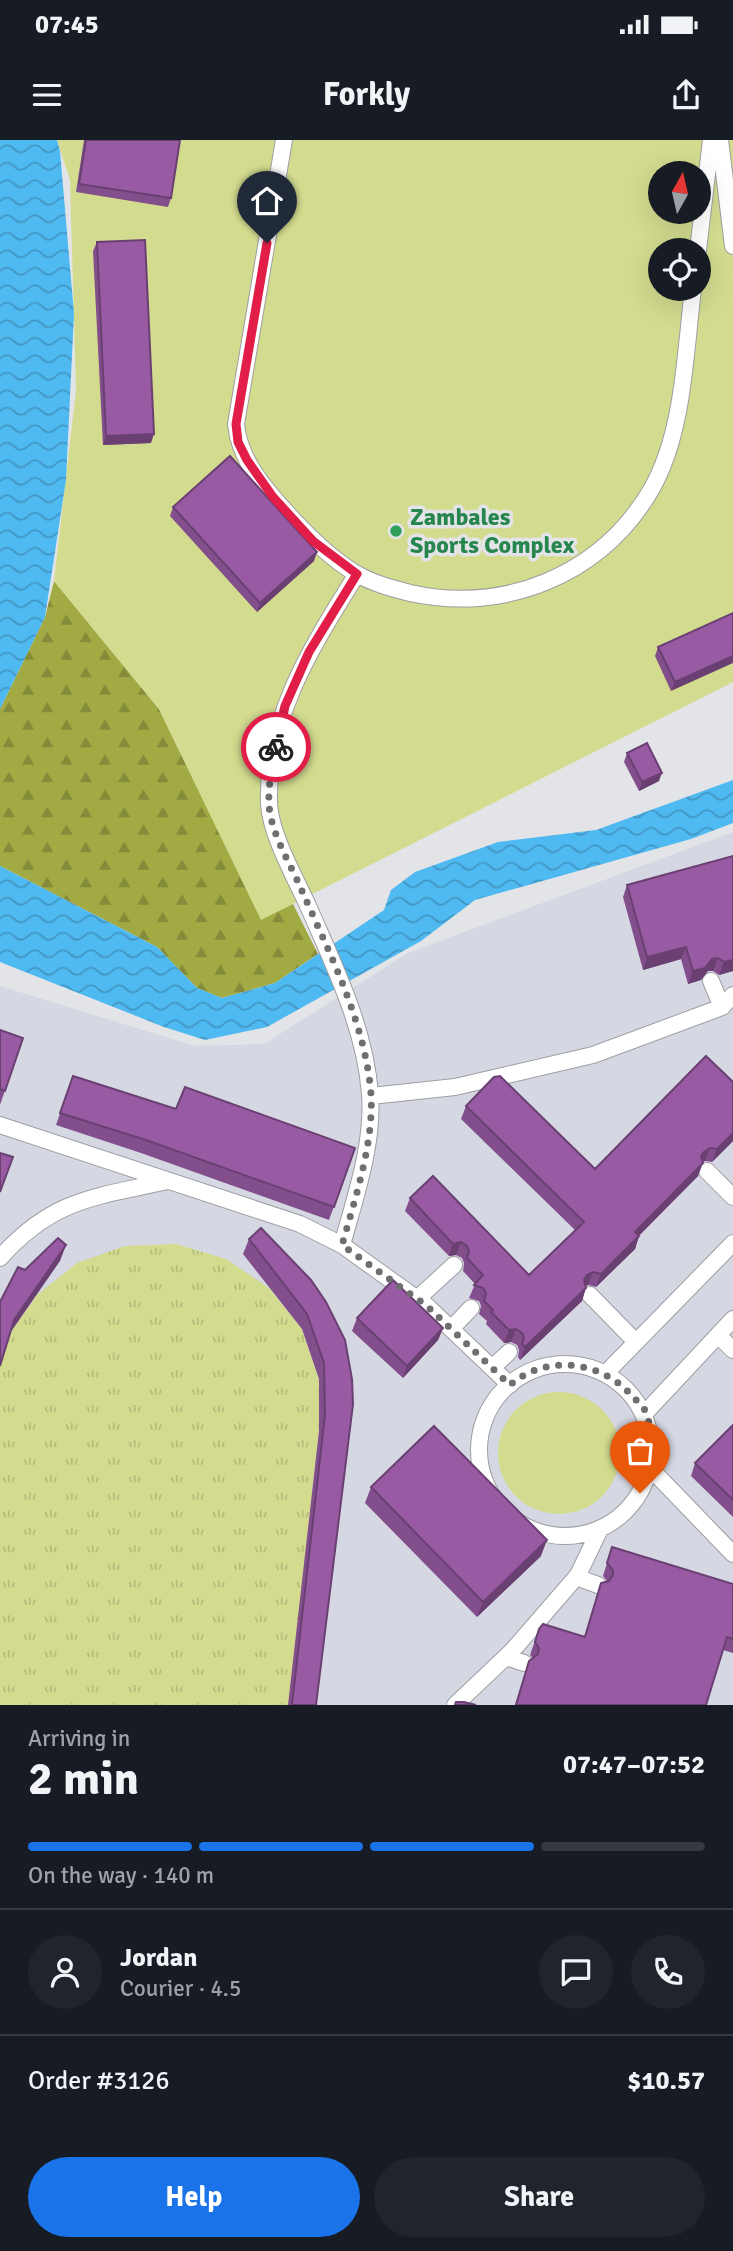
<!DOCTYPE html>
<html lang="en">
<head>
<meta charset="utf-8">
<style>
	:root { --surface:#171b24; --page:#20242c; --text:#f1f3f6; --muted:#9ea1a6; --line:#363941; --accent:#1a73e8 }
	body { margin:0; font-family:Signika,sans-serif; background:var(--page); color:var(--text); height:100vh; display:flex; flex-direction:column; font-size:26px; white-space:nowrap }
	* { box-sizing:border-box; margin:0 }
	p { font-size:23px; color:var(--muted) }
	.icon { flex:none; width:38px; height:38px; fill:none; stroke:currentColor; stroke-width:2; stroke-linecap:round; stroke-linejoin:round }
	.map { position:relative; height:1565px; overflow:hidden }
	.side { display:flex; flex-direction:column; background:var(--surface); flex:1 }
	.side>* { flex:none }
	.needle { width:46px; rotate:8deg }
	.fabs { position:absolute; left:648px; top:21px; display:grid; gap:14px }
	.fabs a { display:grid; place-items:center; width:63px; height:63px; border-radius:50%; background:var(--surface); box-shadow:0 7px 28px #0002; font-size:35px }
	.pin { position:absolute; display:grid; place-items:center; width:60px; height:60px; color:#fff; margin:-72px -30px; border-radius:50% 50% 50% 0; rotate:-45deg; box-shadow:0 0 7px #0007 }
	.pin .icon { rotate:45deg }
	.courier { position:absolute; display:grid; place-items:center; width:70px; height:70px; margin:-35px; border:5px solid #e11d48; border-radius:50%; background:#fff; color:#222; box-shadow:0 2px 9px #0007 }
	.overview em { font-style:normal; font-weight:800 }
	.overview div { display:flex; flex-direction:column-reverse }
	.overview { display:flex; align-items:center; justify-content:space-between; height:119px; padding:0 28px }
	h1 { font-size:46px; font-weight:800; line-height:52px }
	.bar { display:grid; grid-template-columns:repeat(4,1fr); gap:10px 7px; align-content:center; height:84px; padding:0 28px }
	.bar i { height:9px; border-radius:5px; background:var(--line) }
	.bar .on { background:var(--accent) }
	.bar p { grid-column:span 4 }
	.line { display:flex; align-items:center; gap:18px; padding:0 28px; border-top:2px solid var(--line) }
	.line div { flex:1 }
	.round { display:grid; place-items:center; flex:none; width:74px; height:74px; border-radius:37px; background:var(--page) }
	.button { display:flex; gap:14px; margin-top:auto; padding:14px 28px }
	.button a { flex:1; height:80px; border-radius:42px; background:var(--accent); color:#fff; font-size:28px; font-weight:800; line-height:80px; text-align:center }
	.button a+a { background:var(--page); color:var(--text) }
	.status { display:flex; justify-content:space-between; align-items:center; height:49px; padding:0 35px; background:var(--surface); direction:ltr }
	.status svg { height:19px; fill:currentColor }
	header { display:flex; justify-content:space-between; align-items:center; height:91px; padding:0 28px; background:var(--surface); font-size:32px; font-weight:800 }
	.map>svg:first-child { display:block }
</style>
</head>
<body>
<div class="status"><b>07:45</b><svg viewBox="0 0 49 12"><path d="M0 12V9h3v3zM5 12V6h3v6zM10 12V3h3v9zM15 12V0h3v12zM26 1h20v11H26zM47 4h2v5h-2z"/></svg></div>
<header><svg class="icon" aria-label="menu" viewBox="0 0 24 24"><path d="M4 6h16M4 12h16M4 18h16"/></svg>Forkly<svg class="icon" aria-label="share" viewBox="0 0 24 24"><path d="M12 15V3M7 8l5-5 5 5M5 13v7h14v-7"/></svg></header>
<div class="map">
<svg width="733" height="1565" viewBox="0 0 733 1565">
	<defs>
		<pattern id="grass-tufts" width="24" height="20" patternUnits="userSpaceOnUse" patternTransform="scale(1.75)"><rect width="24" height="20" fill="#d3db8f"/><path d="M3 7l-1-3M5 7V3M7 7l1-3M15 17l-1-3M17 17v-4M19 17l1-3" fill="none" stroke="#b5bc7c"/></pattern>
		<pattern id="forest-firs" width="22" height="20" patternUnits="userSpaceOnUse" patternTransform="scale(1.75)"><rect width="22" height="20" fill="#a2aa44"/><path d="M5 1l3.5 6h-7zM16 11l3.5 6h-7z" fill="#848b39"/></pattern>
		<pattern id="water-waves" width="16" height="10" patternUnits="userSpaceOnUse" patternTransform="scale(1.75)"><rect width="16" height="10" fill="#4fb9f1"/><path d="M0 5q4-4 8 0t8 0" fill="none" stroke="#4297c4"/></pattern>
	</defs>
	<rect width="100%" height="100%" fill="#e3e4e8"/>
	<path fill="#d5d8e3" d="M733,692V1565H0V846L195,906L264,904L408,813Z"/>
	<path fill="url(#grass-tufts)" d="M176,1104L226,1119L269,1148L302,1189L319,1239V1291L289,1565H0V1223L8,1196L37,1155L77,1123L125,1106Z"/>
	<path fill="url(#forest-firs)" d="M54,441L159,569L261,779L293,764L318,814L275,843L222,858L197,848L157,807L0,726V569L45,477Z"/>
	<path fill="#d3db8f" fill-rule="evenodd" d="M57,0H733V542L261,780L159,569L54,441L76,250L70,40ZM660,33H698V72H660ZM660,110H698V149H660Z
		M498 1313a61 61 0 1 1 122 0a61 61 0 1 1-122 0Z"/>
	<path fill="url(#water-waves)" d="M0,0H57L60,11L74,174L66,340L45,477L0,569Z
		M733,640V683L691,699L475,760L421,801L267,887L205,900L164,887L0,822V726L157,807L197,848L222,858L275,843L384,770L391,750L415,732L498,702L596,690Z"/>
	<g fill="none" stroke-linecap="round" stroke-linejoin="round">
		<defs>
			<path id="service" d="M284,0L236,284C239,319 264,348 288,374C308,396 329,417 355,433C372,443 391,448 410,453C505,474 601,435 651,350C684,293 685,213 693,149
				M720,0L733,106
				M698,110L711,0
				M711,841L722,867
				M371,956L455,947L593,915L722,867L733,855
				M0,985L300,1084L342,1105L427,1166L510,1245
				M707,1031L733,1057
				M342,1105C355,1058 374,1003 370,954C365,888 335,828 309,768C296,739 271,696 269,664C266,576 313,505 357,434
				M0,1118C52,1059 95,1057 168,1041
				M590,1155L636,1202
				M417,1159L454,1125
				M451,1189L471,1168
				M718,1195L733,1210
				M479 1310a86 86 0 1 1 172 0a86 86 0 1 1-172 0Z
				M492,1228L509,1212
				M605,1234L733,1103
				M646,1272L733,1179
				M650,1328L733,1414
				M576,1437L598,1445
				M506,1517L524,1523
				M455,1565L512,1511L578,1435L600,1389"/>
		</defs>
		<use href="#service" stroke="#9d9ea2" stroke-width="18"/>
		<use href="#service" stroke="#fff" stroke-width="16"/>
	</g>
	<path fill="#834e8c" d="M84,0H180L171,58L168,67L76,52Z
		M97,102L151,303L103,305L93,111Z
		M173,367L314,421L257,472L170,376Z
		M733,473L671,551L655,516L658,507Z
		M627,613L659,641L639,651L624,622Z
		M733,716V831L719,835L713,831H708L701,840L688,844L681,819L643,830L623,757L627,745Z
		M0,890L23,898L0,965Z
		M73,936L176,969L355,1008L329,1080L141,1013L56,985Z
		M733,942V1001L712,1022L705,1021L702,1022L698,1036L639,1096L635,1109L596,1147L588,1145L586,1146L582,1161L520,1220L518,1217L519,1210L517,1205L511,1202L504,1203L486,1184L487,1181L479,1174L481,1166L479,1161L469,1158L475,1144L463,1131L464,1123L462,1118L456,1115L449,1116L405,1071L410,1058L529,1135L575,1090L461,979L466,966L595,1029Z
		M249,1099L345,1200L316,1565H288L319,1291V1239L302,1189L243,1114Z
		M357,1178L443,1188L438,1200L403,1238L352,1191Z
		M733,1285V1377L691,1336L695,1323Z
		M371,1347L541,1416L477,1477L365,1363Z
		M612,1407L733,1444V1513L723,1510L706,1565H515L529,1521L533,1518L530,1515L539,1489L584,1497L601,1443L607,1441L603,1436Z"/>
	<path fill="#6a4072" d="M154,294L151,303L103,305L106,296Z
		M317,412L314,421L257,472L260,463Z
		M733,516V523L671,551L675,542Z
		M662,633L659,641L639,651L642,642Z
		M686,807L681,819L643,830L647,817Z
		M718,818L713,831H708L701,840L688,844L693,831L712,819Z
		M733,820V831L719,835L724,822Z
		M733,993V1001L712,1022L717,1009Z
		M710,1008L705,1021L699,1024L704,1012Z
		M703,1023L698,1036L630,1104L635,1092Z
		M639,1096L635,1109L596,1147L601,1134Z
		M461,1102L456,1115L449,1116L453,1104Z
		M66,1105L60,1121L8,1196L14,1180Z
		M593,1132L588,1145L582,1148L580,1153L587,1135Z
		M586,1148L582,1161L520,1220L525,1207Z
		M443,1188L438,1200L403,1238L407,1226Z
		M516,1189L511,1202L504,1203L509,1190Z
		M547,1400L541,1416L477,1477L483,1462Z"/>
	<path fill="#985ba3" stroke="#6a4072" stroke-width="2" d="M86,0H180L171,58L79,44Z
		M145,100L154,294L106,296L97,102Z
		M230,316L317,412L260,463L173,367Z
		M733,473V516L675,542L658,507Z
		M647,603L662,633L642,642L627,613Z
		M733,716V820L724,822L718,818L712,819L705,828L693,831L686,807L647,817L627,745Z
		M0,890L23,898L5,951L0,949Z
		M706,916L733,942V993L717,1009L710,1008L704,1012L701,1016L703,1023L635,1092L639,1096L601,1134L593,1132L587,1135L584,1140L586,1148L525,1207L522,1204L524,1198L522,1193L516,1189L509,1190L491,1172L493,1170L484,1161L486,1153L483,1148L474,1145L483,1135L467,1118L469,1111L467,1106L461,1102L453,1104L410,1058L433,1036L529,1135L584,1082L466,966L494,937L500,936L595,1029Z
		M73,936L176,969L185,947L355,1008L334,1067L146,1000L60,973Z
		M0,1013L13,1017L0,1052Z
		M261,1088L311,1140L326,1162L345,1200L352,1239L353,1264L316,1565H292L325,1275L324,1223L307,1174L249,1099Z
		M58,1098L66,1105L14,1180L0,1226V1162L18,1127L25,1130Z
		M393,1140L443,1188L407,1226L357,1178Z
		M733,1285V1360L695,1323Z
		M434,1286L547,1400L483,1462L371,1347Z
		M612,1407L733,1444V1499L727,1497L706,1565H516L529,1521L538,1514L539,1508L535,1502L539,1489L543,1484L585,1497L601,1443L609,1441L613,1435V1430L607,1423Z
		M456,1562H464L476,1565H455Z"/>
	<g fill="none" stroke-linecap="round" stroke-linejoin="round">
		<path stroke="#6f6f71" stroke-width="7" stroke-dasharray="0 12.6" d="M276,607C272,624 268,647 269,665C271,692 288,720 299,744C328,811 365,880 371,954C374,1002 355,1059 342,1105L427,1166L510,1245C547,1213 603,1221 634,1258C639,1263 645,1268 647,1275C655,1304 651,1326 640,1353"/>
		<path stroke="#e11d48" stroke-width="9" d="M267,103L236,284L238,302L247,320L273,357L313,401L357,434L309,512L285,566L276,607"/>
	</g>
	<circle fill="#2e9e5b" stroke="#e3e4e8" stroke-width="2.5" cx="396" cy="391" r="7"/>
	<g text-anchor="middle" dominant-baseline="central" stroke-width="7" stroke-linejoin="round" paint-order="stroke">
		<g font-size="24" font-weight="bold" fill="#27864d" stroke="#e3e4e8" text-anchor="start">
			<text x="410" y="377">Zambales<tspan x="410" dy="28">Sports Complex</tspan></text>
		</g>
	</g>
</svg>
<div class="fabs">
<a><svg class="needle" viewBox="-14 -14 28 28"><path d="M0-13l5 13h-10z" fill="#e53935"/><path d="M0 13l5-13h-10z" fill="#9ea1a6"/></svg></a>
<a><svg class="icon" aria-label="locate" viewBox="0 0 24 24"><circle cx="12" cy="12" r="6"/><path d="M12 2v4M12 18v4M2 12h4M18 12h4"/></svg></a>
</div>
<div class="pin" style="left:640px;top:1353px;background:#ea580c"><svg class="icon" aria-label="bag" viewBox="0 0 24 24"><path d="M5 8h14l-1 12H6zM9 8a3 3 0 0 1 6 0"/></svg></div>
<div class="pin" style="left:267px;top:103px;background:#1f2937"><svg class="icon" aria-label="home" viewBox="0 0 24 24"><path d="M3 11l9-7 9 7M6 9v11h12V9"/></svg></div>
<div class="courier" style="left:276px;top:607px"><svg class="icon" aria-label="bike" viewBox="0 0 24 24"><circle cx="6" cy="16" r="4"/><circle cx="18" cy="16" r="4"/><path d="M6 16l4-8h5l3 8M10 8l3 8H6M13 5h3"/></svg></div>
</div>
<section class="side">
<div class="overview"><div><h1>2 min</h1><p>Arriving in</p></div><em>07:47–07:52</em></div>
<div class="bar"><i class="on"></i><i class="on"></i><i class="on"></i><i></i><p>On the way · 140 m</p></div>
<div class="line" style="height:126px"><a class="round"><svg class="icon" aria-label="person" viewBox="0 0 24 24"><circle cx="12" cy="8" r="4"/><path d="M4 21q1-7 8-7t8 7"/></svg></a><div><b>Jordan</b><p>Courier · 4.5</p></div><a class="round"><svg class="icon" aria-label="chat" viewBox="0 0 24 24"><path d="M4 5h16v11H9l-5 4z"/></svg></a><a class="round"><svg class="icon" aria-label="phone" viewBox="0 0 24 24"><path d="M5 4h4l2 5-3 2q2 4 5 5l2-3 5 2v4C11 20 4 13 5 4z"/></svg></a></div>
<div class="line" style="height:91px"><div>Order #3126</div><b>$10.57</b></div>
<div class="button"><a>Help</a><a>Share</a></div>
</section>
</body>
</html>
